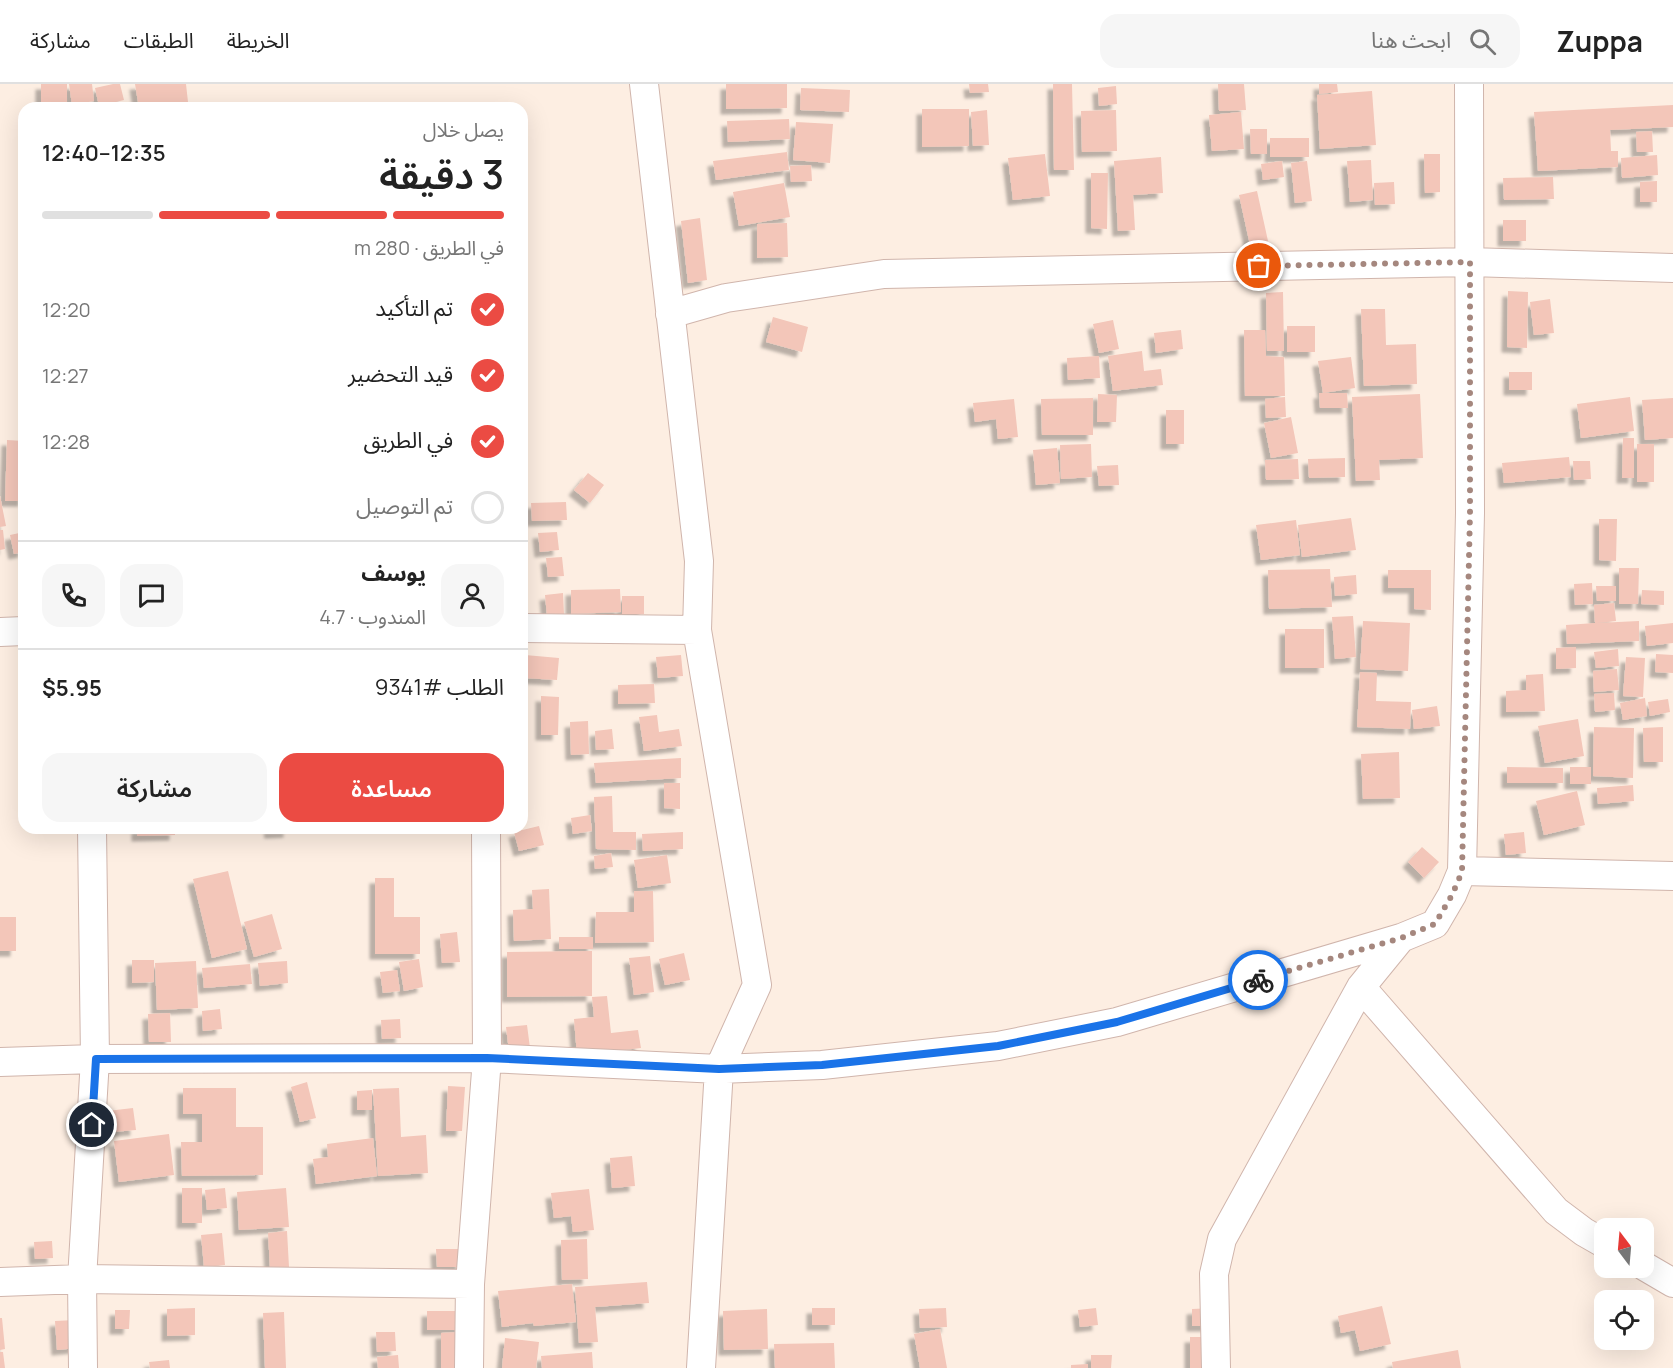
<!DOCTYPE html>
<html lang="ar">
<head>
<meta charset="utf-8">
<style>
	:root { --surface:#fff; --page:#f6f6f6; --text:#222; --muted:#767676; --line:#e0e0e0; --accent:#eb4b43 }
	body { margin:0; font-family:Manrope,"Noto Sans Arabic",sans-serif; background:var(--page); color:var(--text); direction:rtl; height:100vh; display:flex; flex-direction:column; font-size:22px; white-space:nowrap }
	* { box-sizing:border-box; margin:0 }
	p { font-size:20px; color:var(--muted) }
	.icon { flex:none; width:33px; height:33px; fill:none; stroke:currentColor; stroke-width:2; stroke-linecap:round; stroke-linejoin:round }
	.map { position:relative; flex:1; overflow:hidden; direction:ltr }
	.drawer { position:absolute; left:18px; top:18px; width:510px; height:732px; display:flex; flex-direction:column; background:var(--surface); border-radius:18px; box-shadow:0 6px 24px #0002; direction:rtl }
	.drawer>* { flex:none }
	.needle { width:39px; rotate:344deg }
	.buttons { position:absolute; left:1594px; top:1134px; display:grid; gap:12px }
	.buttons a { display:grid; place-items:center; width:60px; height:60px; border-radius:12px; background:var(--surface); box-shadow:0 6px 24px #0002; font-size:30px }
	.pin { position:absolute; display:grid; place-items:center; width:51px; height:51px; color:#fff; margin:-26px; border:3px solid #fff; border-radius:50%; box-shadow:0 2px 6px #0007 }
	.courier { position:absolute; display:grid; place-items:center; width:60px; height:60px; margin:-30px; border:4px solid #1a73e8; border-radius:50%; background:#fff; color:#222; box-shadow:0 2px 8px #0007 }
	.head em { font-style:normal; font-weight:600 }
	.head div { display:flex; flex-direction:column-reverse }
	.head { display:flex; align-items:center; justify-content:space-between; height:102px; padding:0 24px }
	h1 { font-size:39px; font-weight:600; line-height:45px }
	.bar { display:grid; grid-template-columns:repeat(4,1fr); gap:9px 6px; align-content:center; height:72px; padding:0 24px }
	.bar i { height:8px; border-radius:4px; background:var(--line) }
	.bar .selected { background:var(--accent) }
	.bar p { grid-column:span 4 }
	.line { display:flex; align-items:center; gap:15px; padding:0 24px; border-top:2px solid var(--line) }
	.line div { flex:1 }
	.round { display:grid; place-items:center; flex:none; width:63px; height:63px; border-radius:18px; background:var(--page) }
	ol { padding:0 24px; list-style:none }
	li { display:flex; align-items:center; gap:18px; height:66px }
	li p { margin-inline-start:auto }
	li .icon { padding:6px; border-radius:50%; background:var(--accent); color:#fff; stroke-width:4 }
	li:last-child { color:var(--muted) }
	li i { width:33px; height:33px; border:3px solid var(--line); border-radius:50% }
	.action { display:flex; gap:12px; margin-top:auto; padding:12px 24px }
	.action a { flex:1; height:69px; border-radius:18px; background:var(--accent); color:#fff; font-size:24px; font-weight:600; line-height:69px; text-align:center }
	.action a+a { background:var(--page); color:var(--text) }
	header { display:flex; align-items:center; gap:36px; box-sizing:border-box; height:84px; padding:0 30px; background:var(--surface); border-bottom:2px solid var(--line) }
	header strong { font-size:28px }
	nav { display:flex; gap:33px; margin-inline-start:auto; font-size:21px }
	.search { width:420px; height:54px; background:var(--page); display:flex; align-items:center; gap:15px; box-sizing:border-box; padding:0 21px; border-radius:18px; color:var(--muted); font-size:22px }
	.map>svg:first-child { display:block }
</style>
</head>
<body>
<header>
<strong>Zuppa</strong>
<div class="search"><svg class="icon" aria-label="search" viewBox="0 0 24 24"><circle cx="10" cy="10" r="6"/><path d="M15 15l6 6"/></svg>ابحث هنا</div>
<nav><a>الخريطة</a><a>الطبقات</a><a>مشاركة</a></nav>
</header>
<div class="map">
<svg width="1673" height="1284" viewBox="0 0 1673 1284">
	<defs>
		<filter id="shadow"><feDropShadow dx="-5.5" dy="5.5" stdDeviation="1.5" flood-color="#0004"/></filter>
	</defs>
	<rect width="100%" height="100%" fill="#fdeee2"/>
	<path fill="#f3c6b9" filter="url(#shadow)" d="M41,0H67V19H41Z
		M69,0H92L94,17L72,21Z
		M113,0H120L124,16L99,22L95,4Z
		M135,0H186L188,18L139,24Z
		M726,0H787V24L726,25Z
		M969,0H988L989,8L970,9Z
		M1053,0H1072L1074,86H1054Z
		M1218,0H1244L1246,26L1219,27Z
		M1319,0H1337L1338,8L1319,10Z
		M1116,2L1117,20L1099,22L1098,4Z
		M801,4L850,6L849,28L800,26Z
		M1372,7L1376,61L1320,65L1317,11Z
		M1673,21V43L1610,46L1611,67H1618V83L1538,87L1534,28Z
		M922,25H969V62L922,63Z
		M987,26L989,61L973,62L971,28Z
		M1116,26L1117,67L1082,68L1081,27Z
		M1241,28L1244,65L1212,67L1209,31Z
		M789,35L790,55L728,58L727,37Z
		M796,38L833,40L830,79L793,76Z
		M1250,45H1267V70H1251Z
		M1652,47L1653,68H1637L1636,48Z
		M1270,54H1309V73H1270Z
		M787,68L789,86L716,96L713,77Z
		M1045,70L1050,112L1013,116L1008,74Z
		M1424,70H1440V108L1425,109Z
		M1657,71L1658,91L1622,94L1621,74Z
		M1161,73L1163,109L1133,111L1135,146L1118,147L1114,77Z
		M1371,76L1373,116L1350,118L1347,77Z
		M1282,77L1284,93L1263,96L1261,80Z
		M1307,77L1312,117L1295,119L1291,79Z
		M811,81L812,97L791,98L790,82Z
		M1091,89H1108L1107,145L1091,144Z
		M1553,93L1554,115L1504,116L1503,94Z
		M1657,97V118H1640V98Z
		M1394,98L1395,120L1375,121L1374,99Z
		M784,99L790,133L739,142L733,108Z
		M1257,107L1268,157L1250,161L1239,111Z
		M700,134L707,196L688,199L681,137Z
		M1503,136H1526V157H1503Z
		M787,139L788,173L757,174V140Z
		M1508,207L1528,208L1527,264L1507,263Z
		M1283,208L1284,267H1267L1266,209Z
		M1550,215L1554,249L1534,251L1530,218Z
		M1361,225H1385L1386,261L1416,260L1417,300L1364,302Z
		M773,233L808,243L802,268L766,258Z
		M1113,236L1119,265L1099,269L1093,240Z
		M1287,242H1315V268H1287Z
		M1181,246L1183,265L1156,269L1154,249Z
		M1244,246H1265L1266,272L1284,273L1285,312H1245Z
		M1142,267L1144,287L1161,285L1163,301L1113,307L1108,272Z
		M1099,272L1100,294L1068,296L1067,274Z
		M1351,273L1355,304L1323,309L1318,277Z
		M1509,288H1532V306H1509Z
		M1319,309H1347L1348,324H1320Z
		M1098,310L1117,311L1116,338H1097Z
		M1420,310L1423,374L1379,376L1380,396L1356,397L1352,313Z
		M1285,313L1286,333L1266,334L1265,315Z
		M1630,313L1634,347L1581,354L1577,320Z
		M1093,314V351H1042L1041,315Z
		M1673,314V354L1645,356L1642,316Z
		M1014,315L1018,353L998,355L996,335L975,338L973,319Z
		M1166,326H1184V360H1166Z
		M1291,333L1298,369L1271,374L1264,339Z
		M1623,354H1634V394H1622Z
		M7,356L24,357V417H5Z
		M1091,360L1092,393L1061,395L1060,361Z
		M1637,360H1654V398H1637Z
		M1057,364L1060,399L1036,401L1033,366Z
		M1569,373L1571,393L1504,399L1502,379Z
		M1345,374V393L1309,394L1308,375Z
		M1298,375L1299,395L1266,396L1265,376Z
		M1573,377H1590L1591,395L1574,396Z
		M1118,381L1119,401L1099,402L1097,382Z
		M588,389L604,401L590,419L574,406Z
		M0,412L6,442L0,443Z
		M566,418L567,436L532,437L531,419Z
		M1351,434L1356,466L1302,473L1298,441Z
		M1599,435H1617L1616,477L1599,476Z
		M1296,436L1300,471L1261,476L1256,441Z
		M0,446H3L5,465L0,466Z
		M24,448V468L14,470L10,451Z
		M557,448L559,466L540,468L538,449Z
		M562,473L564,492L548,493L546,474Z
		M1619,484H1639L1638,520H1619Z
		M1330,485L1332,523L1269,525L1268,486Z
		M1388,486H1431V526L1414,525V504H1388Z
		M1356,491L1357,510L1335,512L1334,493Z
		M1592,499L1593,520L1575,521L1574,500Z
		M1596,502H1616V517H1597Z
		M620,505L621,528L571,530V506Z
		M1642,506L1664,507V521L1641,520Z
		M563,509L564,530L547,532L545,511Z
		M622,512H644V530H622Z
		M1614,519L1616,537L1597,539L1639,537V557L1567,560L1566,541L1595,539L1594,521Z
		M1353,532L1356,573L1335,575L1332,533Z
		M1363,537L1410,539L1408,587L1360,585Z
		M1673,539V559L1647,562L1645,542Z
		M1285,545H1324V584H1285Z
		M1576,563V584L1556,585V564Z
		M1618,565L1619,582L1596,584L1594,568Z
		M1656,570L1673,571V589L1655,588Z
		M525,571L559,574L557,596L524,594Z
		M681,571L683,592L658,594L656,573Z
		M1626,573L1645,574L1643,613L1623,612Z
		M1617,585L1619,606L1594,608L1593,587Z
		M1360,588L1377,589L1376,617L1411,618L1410,645L1357,643Z
		M1543,590L1545,627L1506,628V607L1526,606V591Z
		M654,600L655,619L618,620V601Z
		M1614,609L1615,626L1595,628L1594,610Z
		M541,612L559,613L558,651H541Z
		M1645,614L1647,632L1623,636L1620,619Z
		M1668,615L1670,628L1650,632L1648,618Z
		M522,619L528,647L522,648Z
		M1437,622L1440,642L1414,645L1412,626Z
		M657,631L659,648L679,645L682,662L644,667L639,633Z
		M1578,635L1584,672L1545,679L1538,642Z
		M588,637L589,670L571,671L570,638Z
		M1594,643L1634,644L1633,694L1593,692Z
		M1663,643V678H1644L1643,644Z
		M612,645L614,665L596,666L595,647Z
		M1399,668L1400,714L1363,715L1361,670Z
		M681,674V694L596,699L594,679Z
		M1507,683L1563,684V699H1507Z
		M1570,683H1591V700H1570Z
		M664,699H680V725L664,724Z
		M1633,701L1634,717L1598,720L1597,704Z
		M1577,707L1585,741L1544,751L1536,717Z
		M612,712L613,748H636V766L596,765L594,713Z
		M590,731L592,747L573,750L571,734Z
		M539,742L544,761L519,767L514,748Z
		M137,744H175V751L137,752Z
		M269,744H289V748L270,749Z
		M683,748V765L643,767L642,750Z
		M1524,748L1526,769L1506,771L1504,750Z
		M1422,763L1439,778L1424,794L1408,778Z
		M611,769L613,783L595,785L594,772Z
		M667,771L671,799L638,804L634,776Z
		M228,787L247,865L212,874L193,795Z
		M375,794H394V833H420V870H375Z
		M549,805L551,855L514,857L513,826L533,825L532,806Z
		M634,807H653L654,858L595,859L596,828H634Z
		M272,830L282,865L254,873L244,838Z
		M0,833H16V867H0Z
		M457,848L460,878L442,879L440,850Z
		M559,853H593V865H559Z
		M592,867V912L507,913V868Z
		M684,869L690,896L665,901L659,875Z
		M650,872L654,908L634,911L629,874Z
		M419,875L423,903L404,907L399,878Z
		M132,876H154V898L132,899Z
		M196,877L198,924L157,926L155,879Z
		M287,877L288,899L260,902L258,879Z
		M250,880L252,900L204,904L202,884Z
		M397,886L400,907L383,909L380,888Z
		M607,912L611,949L638,946L641,964L577,971L574,935L594,933L592,913Z
		M220,925L222,945L203,947L202,927Z
		M170,929L171,958H149L148,930Z
		M400,935L401,954L382,955L381,936Z
		M527,941L530,964L509,967L506,943Z
		M307,998L316,1034L300,1038L291,1003Z
		M448,1002L465,1003L462,1047H446Z
		M183,1004H236V1043H263V1091L182,1092L181,1058H202V1030H183Z
		M399,1004L401,1053L426,1051L428,1089L378,1092L373,1005Z
		M372,1006V1026H357V1007Z
		M133,1024L136,1046L101,1049L99,1028Z
		M169,1050L174,1091L119,1098L114,1057Z
		M373,1054L377,1092L316,1100L313,1075L328,1073L327,1060Z
		M632,1072L635,1102L612,1104L610,1074Z
		M182,1104H202V1139H182Z
		M225,1104L227,1124L207,1126L205,1106Z
		M286,1104L289,1143L239,1146L237,1108Z
		M589,1105L594,1146L573,1148L571,1132L554,1134L551,1109Z
		M287,1147L289,1183L270,1184L268,1149Z
		M222,1149L225,1181L204,1183L201,1151Z
		M587,1155L588,1195L562,1196L561,1156Z
		M52,1157L53,1174L35,1175L34,1158Z
		M436,1165H461L462,1183H437Z
		M647,1198L649,1219L595,1223L598,1258L579,1259L575,1203Z
		M572,1200L576,1238L534,1242L533,1239L502,1243L498,1207Z
		M1382,1222L1391,1260L1360,1267L1355,1246L1341,1249L1338,1232Z
		M195,1224V1251L167,1252V1225Z
		M812,1224H835V1241H812Z
		M946,1224L947,1243L920,1244L919,1225Z
		M1096,1224L1098,1241L1080,1243L1078,1226Z
		M1214,1224V1242H1192V1225Z
		M767,1225L768,1265L724,1266L723,1227Z
		M115,1226H130L129,1245H115Z
		M427,1227H462V1246H427Z
		M284,1228L286,1284H265L263,1229Z
		M0,1234H2L5,1265L0,1266Z
		M75,1236L77,1264L57,1266L55,1237Z
		M940,1245L947,1284H920L914,1250Z
		M376,1248H395L396,1267L377,1268Z
		M460,1248L461,1284H441V1249Z
		M1190,1253H1209V1284H1190Z
		M505,1254L539,1258L536,1284H502Z
		M834,1259L835,1284H775L774,1260Z
		M1458,1266L1461,1284H1393L1392,1278Z
		M0,1268H3L5,1284H0Z
		M592,1268L593,1284H542L541,1272Z
		M398,1271L399,1284H378L377,1273Z
		M1091,1271H1112L1111,1284H1091Z
		M169,1276L170,1284H150L149,1278Z
		M1088,1280V1284H1071V1281Z"/>
	<g fill="none" stroke-linecap="round" stroke-linejoin="round">
		<defs>
			<path id="minor" d="M644,0L699,477L697,546L757,901L719,985L701,1284
				M670,230L726,214L884,190L1470,178L1673,184
				M522,544L697,546
				M0,548L24,547
				M1462,787L1673,792
				M1361,903L1556,1127L1584,1148L1605,1160
				M0,978L95,975L487,974L719,985L822,981L998,962L1117,938L1401,854L1435,840L1452,811L1462,787L1470,429L1469,0
				M1644,1182L1673,1199
				M0,1198L82,1195L470,1200
				M83,1284L82,1195L95,975L92,744
				M469,1284L470,1200L487,974L486,744
				M1216,1284L1214,1190L1222,1155L1361,903L1401,854"/>
		</defs>
		<use href="#minor" stroke="#d0b5ac" stroke-width="30"/>
		<use href="#minor" stroke="#fff" stroke-width="28"/>
	</g>
	<g fill="none" stroke-linecap="round" stroke-linejoin="round">
		<path stroke="#a5877e" stroke-width="6" stroke-dasharray="0 10.8" d="M1258,896L1401,854L1435,840L1452,811L1462,788L1470,429V178L1259,182"/>
		<path stroke="#1a73e8" stroke-width="8" d="M92,1041L96,975L487,974L719,985L822,981L998,962L1117,938L1258,896"/>
	</g>
</svg>
<div class="buttons">
<a><svg class="needle" viewBox="-14 -14 28 28"><path d="M0-13l5 13h-10z" fill="#e53935"/><path d="M0 13l5-13h-10z" fill="#767676"/></svg></a>
<a><svg class="icon" aria-label="locate" viewBox="0 0 24 24"><circle cx="12" cy="12" r="6"/><path d="M12 2v4M12 18v4M2 12h4M18 12h4"/></svg></a>
</div>
<div class="pin" style="left:1259px;top:182px;background:#ea580c"><svg class="icon" aria-label="bag" viewBox="0 0 24 24"><path d="M5 8h14l-1 12H6zM9 8a3 3 0 0 1 6 0"/></svg></div>
<div class="pin" style="left:92px;top:1041px;background:#1f2937"><svg class="icon" aria-label="home" viewBox="0 0 24 24"><path d="M3 11l9-7 9 7M6 9v11h12V9"/></svg></div>
<div class="courier" style="left:1258px;top:896px"><svg class="icon" aria-label="bike" viewBox="0 0 24 24"><circle cx="6" cy="16" r="4"/><circle cx="18" cy="16" r="4"/><path d="M6 16l4-8h5l3 8M10 8l3 8H6M13 5h3"/></svg></div>
<section class="drawer">
<div class="head"><div><h1>3 دقيقة</h1><p>يصل خلال</p></div><em>12:35–12:40</em></div>
<div class="bar"><i class="selected"></i><i class="selected"></i><i class="selected"></i><i></i><p>في الطريق · 280 m</p></div>
<ol>
<li><svg class="icon" aria-label="check" viewBox="0 0 24 24"><path d="M5 12l5 5 9-10"/></svg>تم التأكيد<p>12:20</p></li>
<li><svg class="icon" aria-label="check" viewBox="0 0 24 24"><path d="M5 12l5 5 9-10"/></svg>قيد التحضير<p>12:27</p></li>
<li><svg class="icon" aria-label="check" viewBox="0 0 24 24"><path d="M5 12l5 5 9-10"/></svg>في الطريق<p>12:28</p></li>
<li><i></i>تم التوصيل</li>
</ol>
<div class="line" style="height:108px"><a class="round"><svg class="icon" aria-label="person" viewBox="0 0 24 24"><circle cx="12" cy="8" r="4"/><path d="M4 21q1-7 8-7t8 7"/></svg></a><div><b>يوسف</b><p>المندوب · 4.7</p></div><a class="round"><svg class="icon" aria-label="chat" viewBox="0 0 24 24"><path d="M4 5h16v11H9l-5 4z"/></svg></a><a class="round"><svg class="icon" aria-label="phone" viewBox="0 0 24 24"><path d="M5 4h4l2 5-3 2q2 4 5 5l2-3 5 2v4C11 20 4 13 5 4z"/></svg></a></div>
<div class="line" style="height:78px"><div>الطلب #9341</div><b>$5.95</b></div>
<div class="action"><a>مساعدة</a><a>مشاركة</a></div>
</section>
</div>
</body>
</html>
